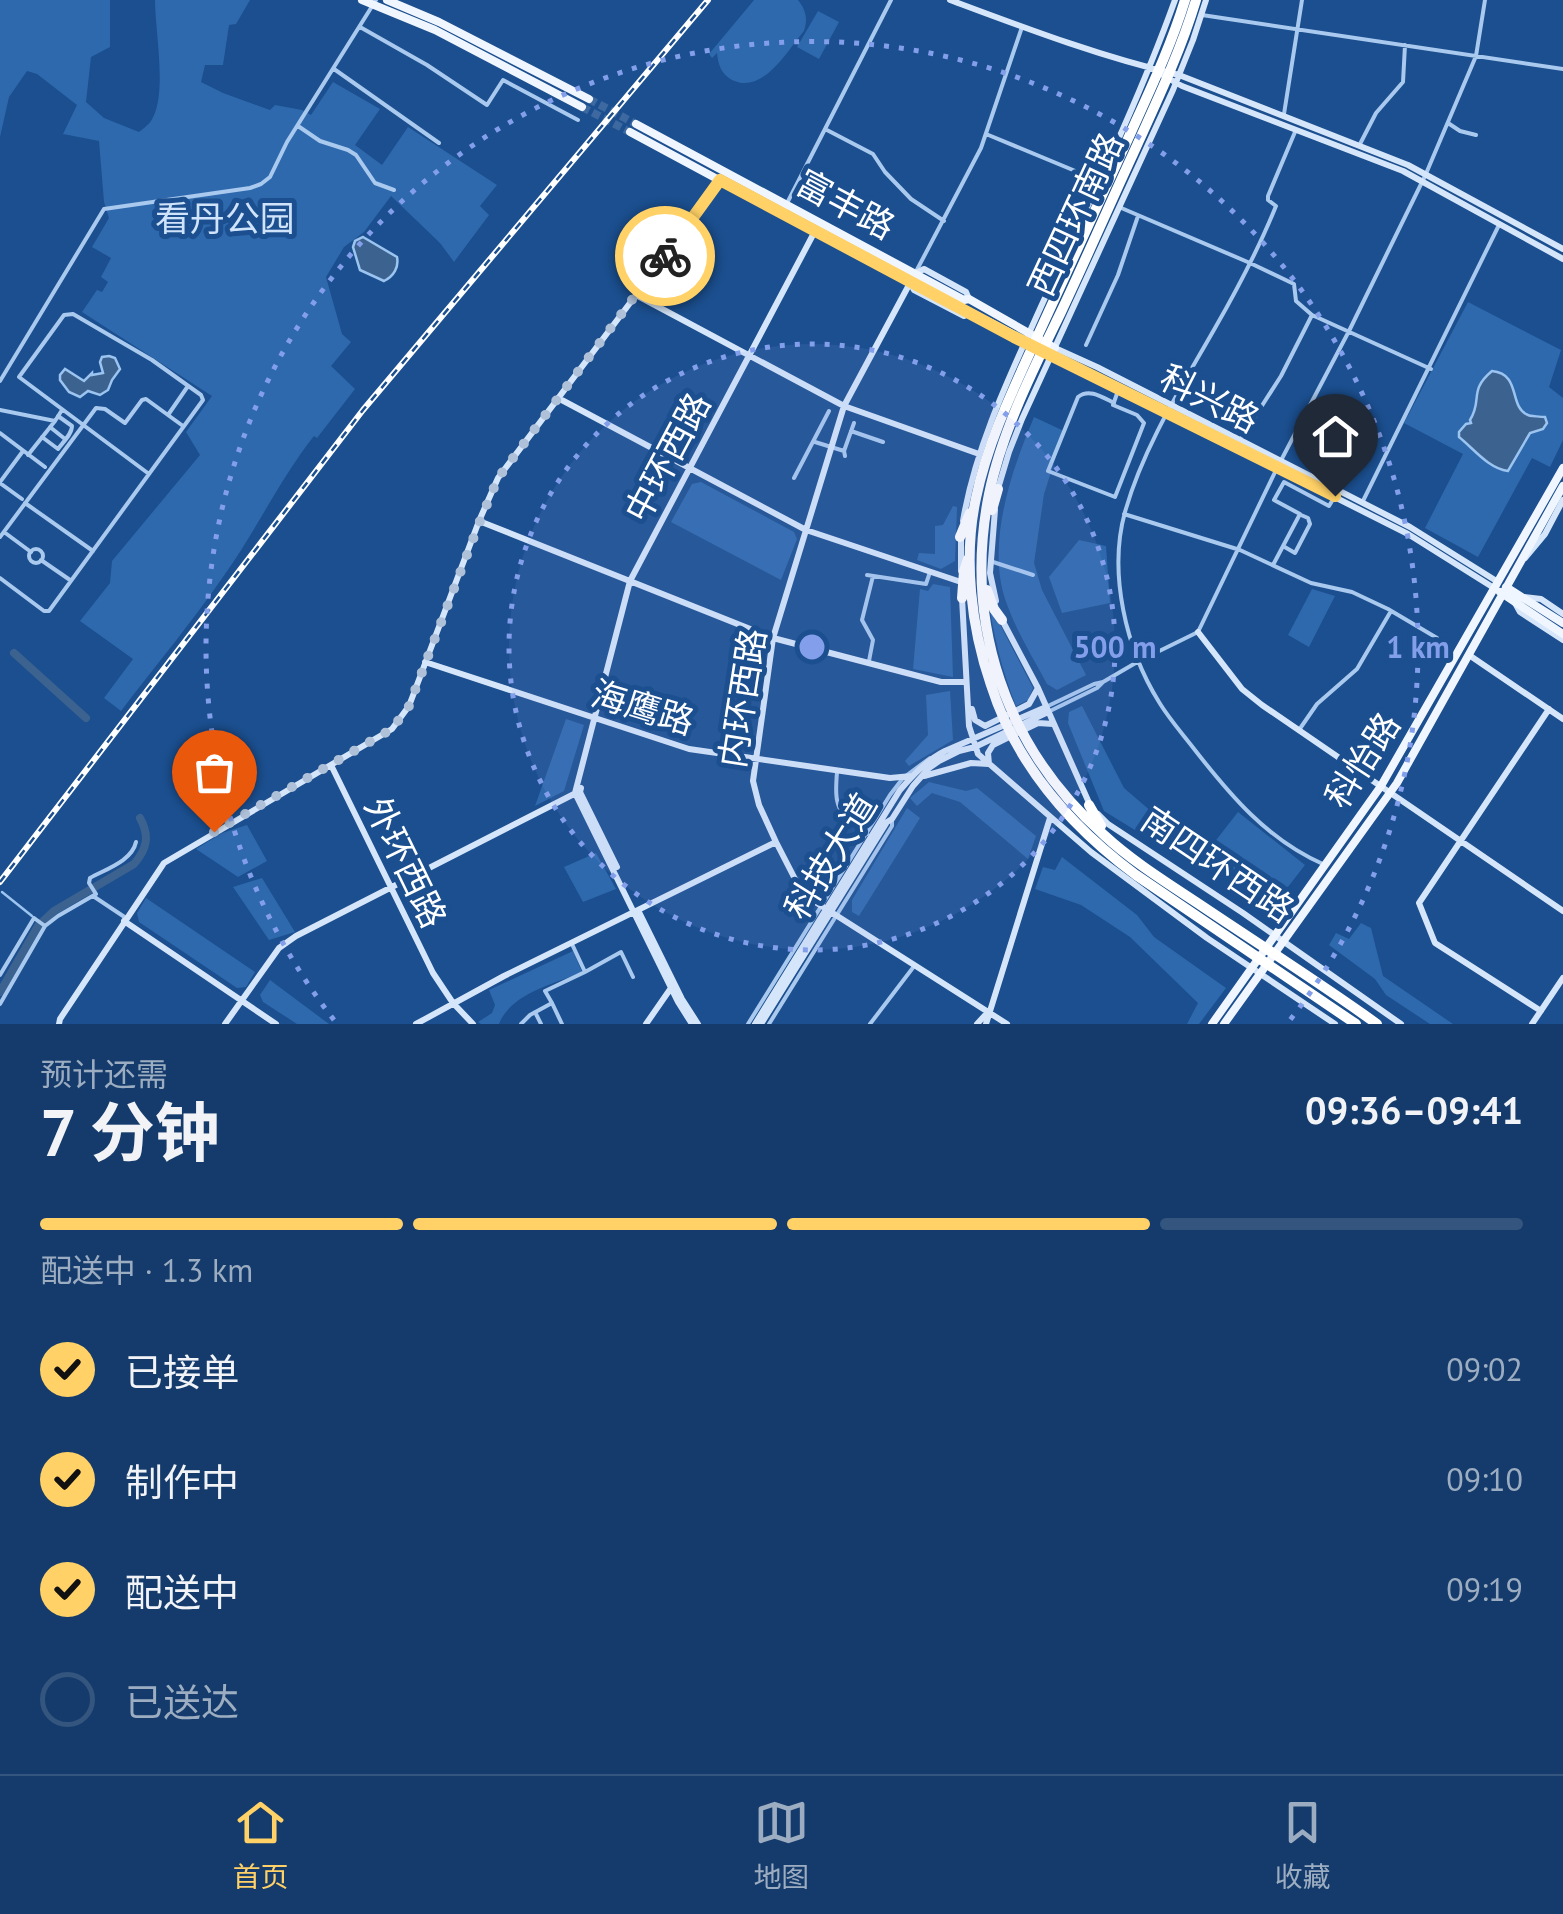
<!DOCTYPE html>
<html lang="zh">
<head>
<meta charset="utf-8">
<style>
	:root { --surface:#143b6b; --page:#1d4271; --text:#f1f3f6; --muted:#9dadc1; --line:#33557e; --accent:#ffd166 }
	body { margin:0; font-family:"PT Sans","Noto Sans SC",sans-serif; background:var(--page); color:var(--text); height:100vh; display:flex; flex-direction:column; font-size:38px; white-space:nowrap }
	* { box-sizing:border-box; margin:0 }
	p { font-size:32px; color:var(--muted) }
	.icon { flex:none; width:55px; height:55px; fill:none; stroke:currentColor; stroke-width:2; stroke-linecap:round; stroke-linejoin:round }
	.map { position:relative; height:1024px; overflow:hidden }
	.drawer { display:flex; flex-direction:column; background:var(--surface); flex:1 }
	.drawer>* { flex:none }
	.pin { position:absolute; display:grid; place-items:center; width:85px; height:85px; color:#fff; margin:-102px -42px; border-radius:50% 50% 50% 0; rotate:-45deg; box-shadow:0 0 10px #0007 }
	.pin .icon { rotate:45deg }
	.courier { position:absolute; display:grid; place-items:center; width:100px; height:100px; margin:-50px; border:8px solid #ffd166; border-radius:50%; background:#fff; color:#222; box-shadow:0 2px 12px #0007 }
	.headline em { font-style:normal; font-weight:700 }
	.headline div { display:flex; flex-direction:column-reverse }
	.headline { display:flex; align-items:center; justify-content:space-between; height:170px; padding:0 40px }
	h1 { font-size:65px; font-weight:700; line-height:75px }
	.bar { display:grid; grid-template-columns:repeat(4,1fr); gap:15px 10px; align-content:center; height:120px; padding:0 40px }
	.bar i { height:12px; border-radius:8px; background:var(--line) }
	.bar .on { background:var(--accent) }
	.bar p { grid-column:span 4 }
	ol { padding:0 40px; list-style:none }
	li { display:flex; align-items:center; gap:30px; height:110px }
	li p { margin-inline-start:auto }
	li .icon { padding:10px; border-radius:50%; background:var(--accent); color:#111; stroke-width:4 }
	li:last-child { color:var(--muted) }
	li i { width:55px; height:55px; border:5px solid var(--line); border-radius:50% }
	.dock { display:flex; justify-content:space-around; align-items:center; height:140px; border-top:2px solid var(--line); background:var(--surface); font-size:28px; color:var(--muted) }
	.dock a { display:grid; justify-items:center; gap:5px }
	.dock .on { color:var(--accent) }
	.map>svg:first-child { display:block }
</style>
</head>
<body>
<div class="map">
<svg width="1563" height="1024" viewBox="0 0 1563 1024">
	<rect width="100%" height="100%" fill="#1b4f8f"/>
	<path fill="#2e69ad" d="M0,0H110V47L91,57L86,102L104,118L139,132C142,130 149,124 151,121C168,95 155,32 155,0H250L236,24L229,25L223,65H205L201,82L223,93L270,110L275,105L302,110L311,115L333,82L380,109L355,145L382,165L408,127L497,185L480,206L489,215L454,262L440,243L391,196L364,232L344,247L326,277L342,334L351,342L331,366L355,389L317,438L314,436C280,479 257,529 225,574C193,621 156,665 121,711L104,698L133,659L80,621L110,583L112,561L200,455L186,432L212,396L82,312L97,290L102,292L108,282L101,277L111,258L92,247L109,218L104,202L99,141L63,134L77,105L37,74L27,71L9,97L0,137Z
		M754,0H798C806,10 808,19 804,31C787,51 763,95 732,80C721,74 718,64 717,53L712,58L709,54Z
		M818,11L839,22L819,59L797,47Z
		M1468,302L1561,350L1549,387L1563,398V440L1550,467L1532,458L1478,557L1425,528L1463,454L1404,423Z
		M1034,417L1064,431L1044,494L1034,563L1042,590L1086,675L1057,690L1047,684C1034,659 1018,634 1008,607C984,548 1011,472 1034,417Z
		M701,482L794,532L797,539L781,580L671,522L692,484Z
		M953,506L957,507L955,561L941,569L917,560L919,553L935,554V526L943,525Z
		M1079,540L1106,546L1110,603L1062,613L1049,577Z
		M933,584L950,587L953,677L913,669L920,589L928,591Z
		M1312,589L1335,596L1309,647L1288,635Z
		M988,596L993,611L1033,688L1028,700L1016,706C1002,670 993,634 988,596Z
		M950,691L953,740L909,766L905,761L928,735L926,695Z
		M1082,706L1124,788L1159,818L1160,833L1151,840L1104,811L1068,723L1069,712Z
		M566,719L584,725L564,791L535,806Z
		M929,782L966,791L977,788L1036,836L1028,859L960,802L932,793L917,806L910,798Z
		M907,808L920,818L859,916L852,912V900Z
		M1238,812L1305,865L1274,905L1162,846L1173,831L1206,853Z
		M247,825L267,861L238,877L196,849L222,833Z
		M596,853L616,889L583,902L564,867Z
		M1062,857L1137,915L1154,937L1226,988L1199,1024H1187L1198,1003L1130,937L1081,905L1035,889L1043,867L1055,870Z
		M262,878L295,932L269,940L233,887Z
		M146,898L255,972L246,987L237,988L139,922L137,913Z
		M1361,923L1371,928L1383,976L1453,1024H1430L1386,995L1375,979L1329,945L1336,933L1349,939Z
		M573,951L582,972C555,984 511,993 499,1024H481L478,1022L492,1013L495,1005L489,990Z
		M270,980L329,1024H297L263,1002L260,995Z"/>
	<path fill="#3c6290" stroke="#9cc4f0" stroke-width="2.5" d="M363,237L397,257C399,267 394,276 384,281L360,270L353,247L355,241Z
		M109,356L115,358L120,369L112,380L108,390L100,395L88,391L80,397L69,392L60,380V375L65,369L84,381L92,373V375L103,373L100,362L102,357Z
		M1492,371C1522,374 1508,407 1528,415C1529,416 1543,417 1545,417L1547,423L1543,429L1530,433L1508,471C1488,468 1474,449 1459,437V432L1466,424L1471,423L1470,420C1483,400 1468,391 1492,371Z"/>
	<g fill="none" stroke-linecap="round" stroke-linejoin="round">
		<path stroke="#9cc4f0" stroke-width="2.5" d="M2,892L32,916"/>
		<path stroke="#3c6290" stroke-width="8" d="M14,653L86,718
			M0,992L38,926L54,911L134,864C147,849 150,836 140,818"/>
		<path stroke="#3d69a0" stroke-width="8" stroke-dasharray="8 4" stroke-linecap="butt" d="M589,99L636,124
			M582,107L630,132"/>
		<path stroke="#a9c9ee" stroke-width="4" d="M1202,15L1563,69
			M360,27L427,65L487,105L503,80L578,120
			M334,69L439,143
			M1284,114L1302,0
			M1448,123L1460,131L1476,135
			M298,126L320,141L348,150L356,155L375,183L394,190
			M825,129L873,154L885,172L911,199L944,221
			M1295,132L1268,196V200L1276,206C1259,248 1238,288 1215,328C1182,386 1143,448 1125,512C1108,573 1126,649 1159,702C1168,717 1180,731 1191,745C1229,794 1267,840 1325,865
			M986,134L1097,180
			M1360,144L1376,113L1403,82L1405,45
			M1119,207L1250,263L1294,284L1296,301L1312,315L1431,369
			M782,213L891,0
			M910,283L981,148L1022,27
			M1086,345L1118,275L1138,216
			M0,381L104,209L250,188L261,184L270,177L287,142L376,0
			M1114,403C1102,397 1089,388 1078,397L1048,471L1115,497L1144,423L1137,415L1113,405L1119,388
			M0,410L55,421L62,410
			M168,415L188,386
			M50,427L65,439
			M851,431L883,442
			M0,433L45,467
			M42,437L58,449C63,442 72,434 72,426L58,416
			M1240,440L1281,376L1312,315
			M815,442L844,451
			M28,455L55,421
			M845,456L844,451L854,423
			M794,478L829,411
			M0,482L23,451
			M0,483L22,499
			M25,503L93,551
			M1362,503L1499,225
			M1124,514L1240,550L1311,583L1352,592L1388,609L1437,638
			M4,532L31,552
			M0,537L96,408L105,409L125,423L142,400L146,399L183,426
			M1283,546L1295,553L1310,524L1308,518L1301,515
			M29 556a7 7 0 1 1 14 0a7 7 0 1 1-14 0Z
			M41,560L70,580
			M990,561L1033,575
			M1273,565L1300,514L1274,500L1284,482L1329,506L1335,496
			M867,575L926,584L930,572
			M0,578L44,611H49L203,400L201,395L152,360L73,314L64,315L19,377L149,474
			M869,661L873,640L862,620L873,576
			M1048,706L1094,684L1103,682
			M1050,711L1097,688L1103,682L1139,661L1198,632L1277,468L1349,331L1425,176L1476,56L1485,0
			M1299,730L1317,704L1357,669L1391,611
			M837,772C834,810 838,812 867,834
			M93,896L126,918
			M585,972L621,952L633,977
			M0,975L34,918L45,926
			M552,1003L545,991L585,972L572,944
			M0,1004L45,926L58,916L96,894L89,883L90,878C106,869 132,861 136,842
			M535,1012L541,1024
			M521,1024L530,1015L552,1003L562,1024
			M748,1024L890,795L903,778L930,758
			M769,1024L892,826V819
			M870,1024L915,965"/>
		<path stroke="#d6e6fa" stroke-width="6" d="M950,0C1025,28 1101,57 1179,75L1408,165L1563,249
			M1164,76L1182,86L1403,171L1563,259
			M916,273L924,269L966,292L969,299
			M636,295L844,406L979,454
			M970,313L964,316L914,290L910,283L844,406L773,638L753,781L759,805L776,842L795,879L809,898L1007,1024
			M1055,348L1097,367L1410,527L1498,582
			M1052,355L1408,534L1494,588
			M558,398L806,530L961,582
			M997,492L1009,452L1022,419L1173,90L1193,40L1206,0
			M995,510L990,573L996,601
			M479,521L773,638L941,682H966
			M963,521C976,444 1012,371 1044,300C1090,201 1138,103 1175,0
			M1525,558L1545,534L1563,500
			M961,571V533
			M1524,597L1541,599L1563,614
			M962,598L969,726L978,754L1091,852L1207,938L1335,1024
			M1515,603L1520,612L1563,640
			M1001,618L1038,688L1090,805
			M1198,632L1242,689L1262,705L1563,911
			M1469,655L1563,719
			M425,662L689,749L890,778L912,776
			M972,709L975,720L985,726L1029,704L1038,688
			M331,765L433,973L453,1003L473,1024
			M924,776L971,763L989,764L988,753L993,745L1038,723L1053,724
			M581,788L580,792L617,867
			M1098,814L1108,824L1243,913L1401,1024
			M638,910L682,999L698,1024
			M124,921L276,1024
			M1541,1011L1435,943L1419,903L1549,709
			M59,1024L60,1019L164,863L392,729L409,706L479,521L498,478L636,295L721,178
			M225,1024L279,948L296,936L576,793
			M416,1024L504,976L776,842
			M646,1024L671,988
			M692,1024L678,1002L575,793L630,581L815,231
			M755,1024L900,790C913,775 927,760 945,751L1046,707
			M761,1024L887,822L892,819L913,786L929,768L939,761L959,751L975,747L1048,712
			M977,1024L988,1012
			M986,1024L1050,818
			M1532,1024L1563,978"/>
		<path stroke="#f0f6ff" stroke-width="8" d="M362,0L435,30L582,107
			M387,0L439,22L589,99
			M636,124L964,300L969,299L1055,348
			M630,132L910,283L917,284L1052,355
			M1506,587L1563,623
			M1500,592L1563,634
			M1212,1024L1381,786L1563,468
			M1224,1024L1397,783L1563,486"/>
		<path stroke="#fff" stroke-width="10" d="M1185,0C1170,49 1148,94 1127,141C1095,210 1063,279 1032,348C1010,396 987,445 976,498C963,558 971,627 991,685C1016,764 1070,826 1136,875L1356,1024
			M1196,0C1180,53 1156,103 1133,154C1109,206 1086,259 1061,312C1033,370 1002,431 989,494C963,624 1006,748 1104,835C1133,862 1169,884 1202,906C1260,945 1320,983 1377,1024
			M992,510L998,489
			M960,537L970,513
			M987,590L994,609L1002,620
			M962,598L964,571L968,559
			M1089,805L1101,826"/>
		<defs>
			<path id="rail" d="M0,882L363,410L708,0"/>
		</defs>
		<use href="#rail" stroke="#fff" stroke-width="6"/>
		<use href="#rail" stroke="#1b4f8f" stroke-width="2.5" stroke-dasharray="8" stroke-linecap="butt"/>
	</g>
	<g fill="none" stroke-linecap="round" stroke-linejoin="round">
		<path stroke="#afc1d8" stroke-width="10" stroke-dasharray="0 18" d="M214,832L392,729L409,706L480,521L498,478L665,256"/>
		<path stroke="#ffd166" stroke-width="12" d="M665,256L720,180L1014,337L1335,496"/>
	</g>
	<circle cx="812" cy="647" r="303" fill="#839eea" fill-opacity=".12"/>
	<g fill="none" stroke="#839eea" stroke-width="5" stroke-dasharray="5 10">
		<circle cx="812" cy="647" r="303"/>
		<path d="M334 1020A606 606 0 1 1 1290 1020"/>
	</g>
	<g text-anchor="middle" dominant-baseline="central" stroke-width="10" stroke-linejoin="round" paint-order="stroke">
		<g font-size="35" fill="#fff" stroke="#1b4f8f">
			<text transform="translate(846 204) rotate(28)">富丰路</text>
			<text transform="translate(1075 214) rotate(-65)">西四环南路</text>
			<text transform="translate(1210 398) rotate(27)">科兴路</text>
			<text transform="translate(667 457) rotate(-62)">中环西路</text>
			<text transform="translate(742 698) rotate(-81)">内环西路</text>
			<text transform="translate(643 707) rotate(17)">海鹰路</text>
			<text transform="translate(1362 760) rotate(-57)">科怡路</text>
			<text transform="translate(830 856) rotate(-58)">科技大道</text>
			<text transform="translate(406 862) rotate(64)">外环西路</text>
			<text transform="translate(1218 864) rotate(34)">南四环西路</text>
		</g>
		<g font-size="35" fill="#cfe3fa" stroke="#1b4f8f">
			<text x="225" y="218">看丹公园</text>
		</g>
	</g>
	<circle cx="812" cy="647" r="15" fill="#839eea" stroke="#1b4f8f" stroke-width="5"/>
	<g font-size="30" text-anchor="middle" font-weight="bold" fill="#839eea" stroke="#1b4f8f" stroke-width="10" stroke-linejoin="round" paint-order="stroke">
		<text x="1115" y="658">500 m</text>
		<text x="1418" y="658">1 km</text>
	</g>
</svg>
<div class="pin" style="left:214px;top:832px;background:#ea580c"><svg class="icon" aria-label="bag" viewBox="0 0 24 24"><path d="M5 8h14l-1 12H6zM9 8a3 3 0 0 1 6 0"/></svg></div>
<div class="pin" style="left:1335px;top:496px;background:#1f2937"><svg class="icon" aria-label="home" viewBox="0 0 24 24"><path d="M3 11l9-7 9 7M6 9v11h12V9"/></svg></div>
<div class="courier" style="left:665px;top:256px"><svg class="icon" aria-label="bike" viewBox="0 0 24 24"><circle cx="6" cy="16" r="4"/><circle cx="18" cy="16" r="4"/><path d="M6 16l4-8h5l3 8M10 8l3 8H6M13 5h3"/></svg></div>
</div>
<section class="drawer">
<div class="headline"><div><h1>7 分钟</h1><p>预计还需</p></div><em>09:36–09:41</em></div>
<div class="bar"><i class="on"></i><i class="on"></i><i class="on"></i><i></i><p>配送中 · 1.3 km</p></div>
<ol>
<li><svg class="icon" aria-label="check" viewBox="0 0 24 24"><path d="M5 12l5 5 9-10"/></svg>已接单<p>09:02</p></li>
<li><svg class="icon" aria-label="check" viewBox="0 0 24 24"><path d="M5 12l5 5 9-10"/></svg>制作中<p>09:10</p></li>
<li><svg class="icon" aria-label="check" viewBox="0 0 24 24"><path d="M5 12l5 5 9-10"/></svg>配送中<p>09:19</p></li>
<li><i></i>已送达</li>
</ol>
</section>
<nav class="dock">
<a class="on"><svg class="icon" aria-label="home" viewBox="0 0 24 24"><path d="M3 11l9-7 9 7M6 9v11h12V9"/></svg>首页</a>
<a><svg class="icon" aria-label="map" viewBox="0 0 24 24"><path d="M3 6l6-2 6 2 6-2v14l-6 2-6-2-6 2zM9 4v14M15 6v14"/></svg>地图</a>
<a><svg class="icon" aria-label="saved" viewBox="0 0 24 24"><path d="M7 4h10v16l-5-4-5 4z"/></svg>收藏</a>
</nav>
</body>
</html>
